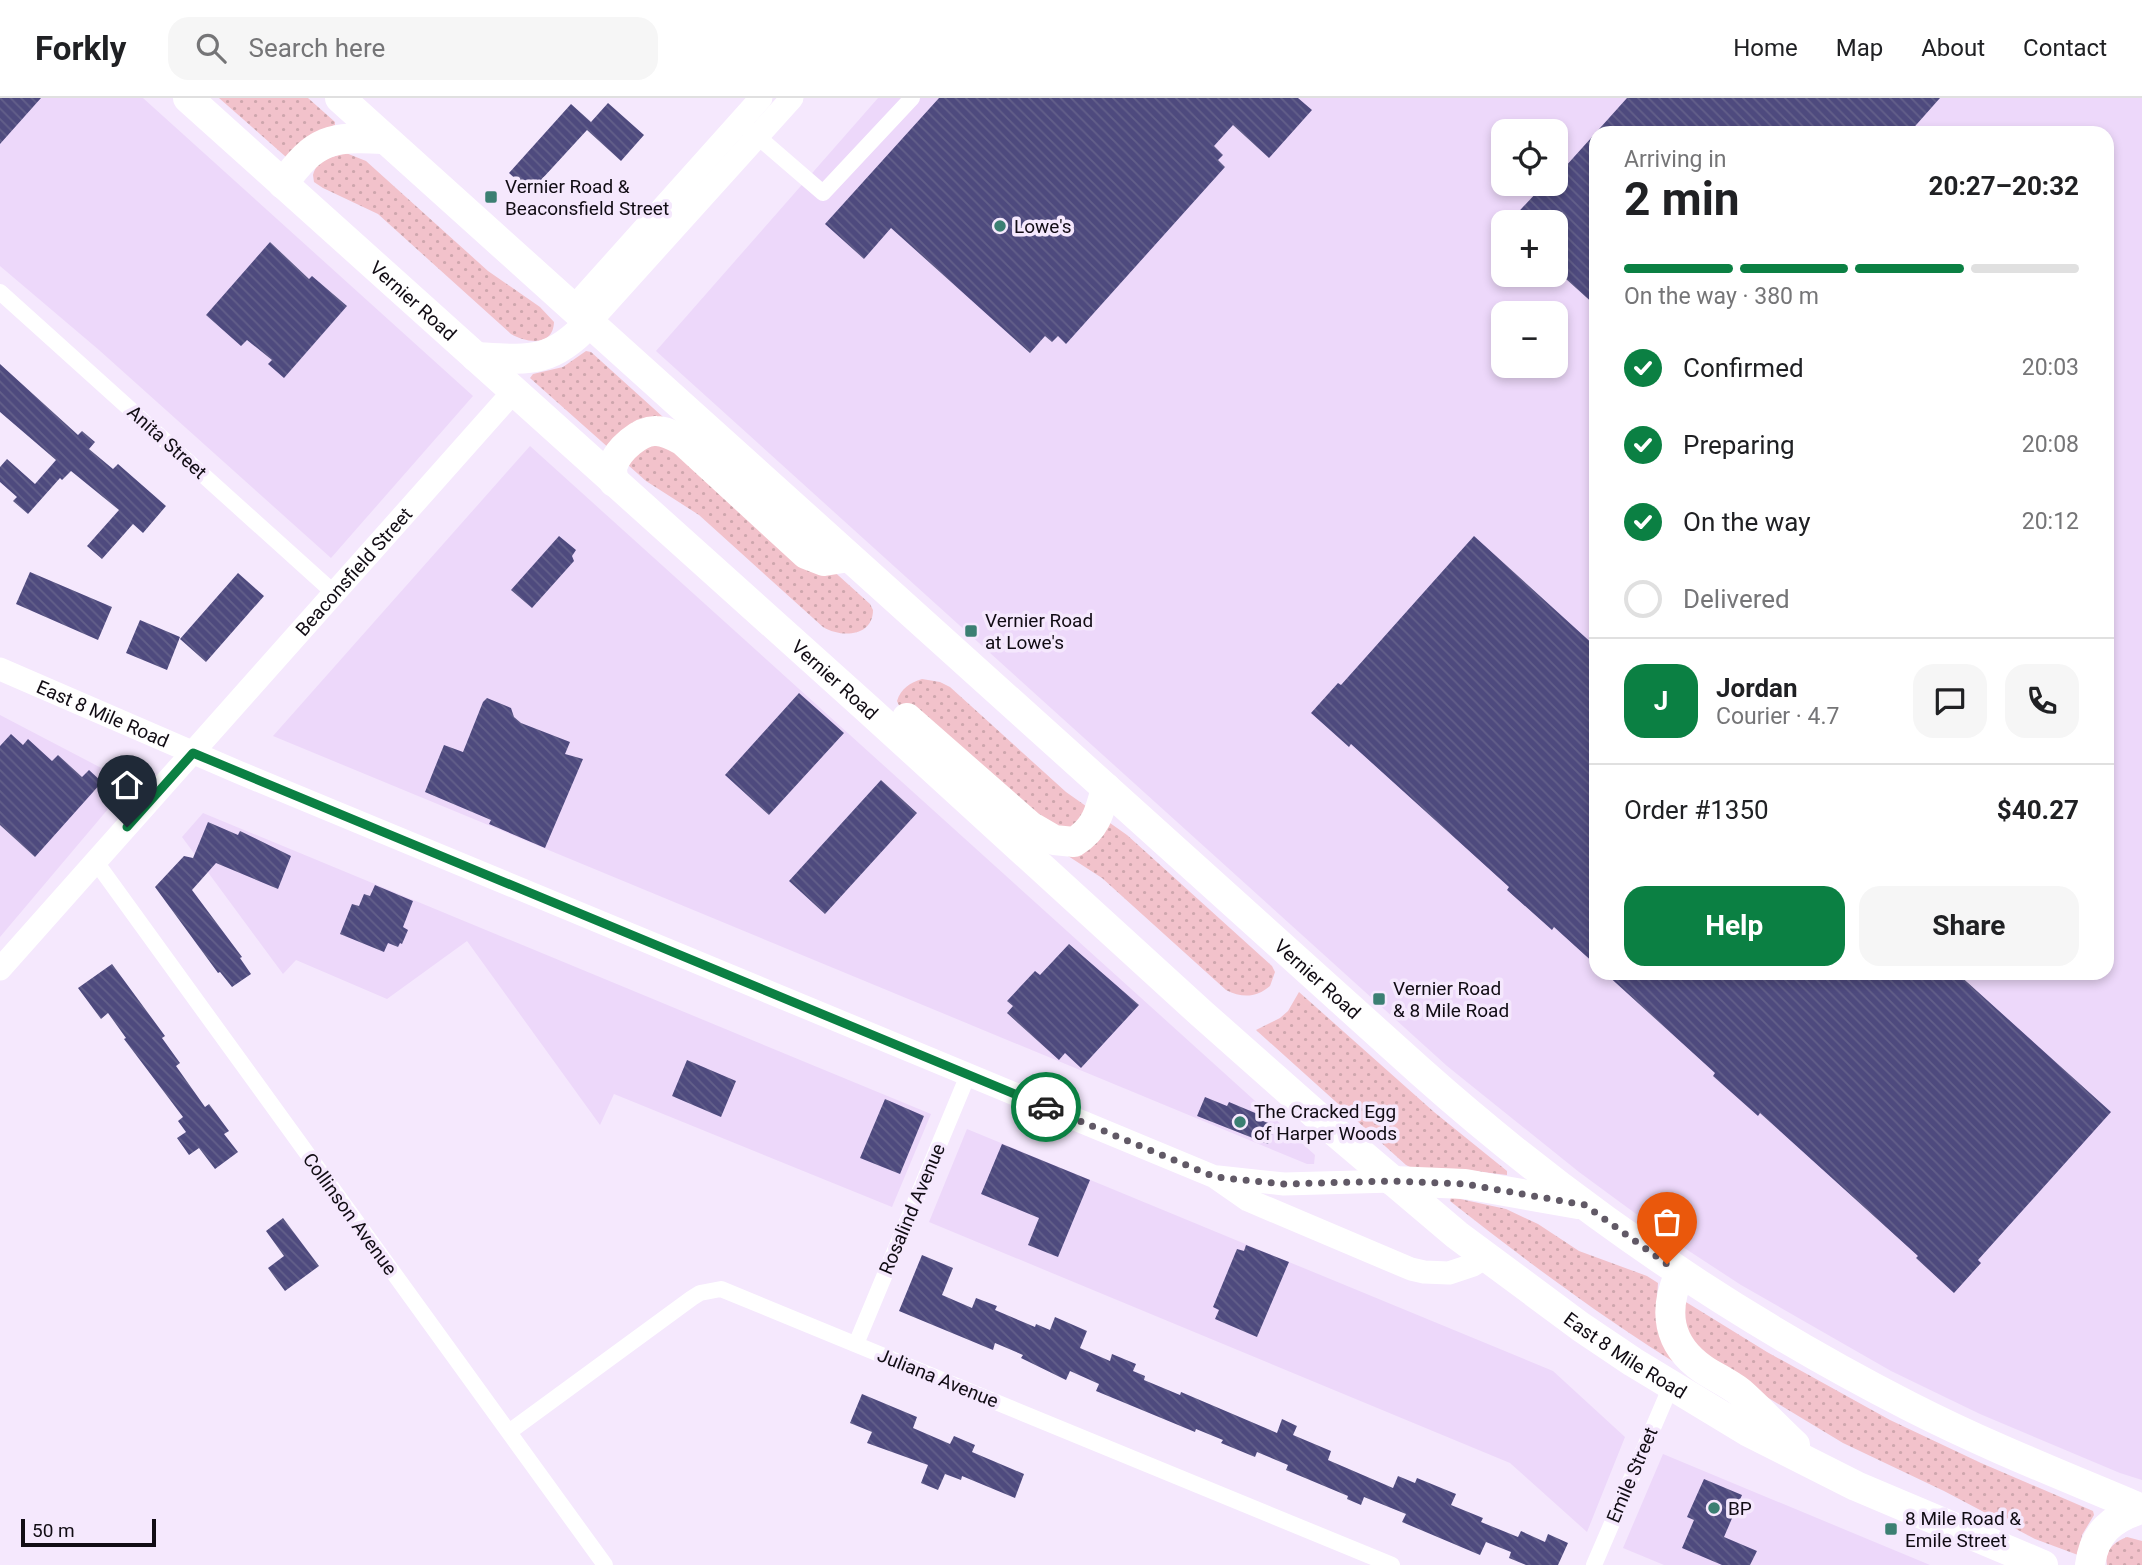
<!DOCTYPE html>
<html lang="en">
<head>
<meta charset="utf-8">
<style>
	:root { --surface:#fff; --page:#f6f6f6; --text:#202124; --muted:#757577; --line:#e0e0e0; --accent:#0b8043 }
	body { margin:0; font-family:Roboto,sans-serif; background:var(--page); color:var(--text); height:100vh; display:flex; flex-direction:column; font-size:26px; white-space:nowrap }
	* { box-sizing:border-box; margin:0 }
	p { font-size:23px; color:var(--muted) }
	.icon { flex:none; width:38px; height:38px; fill:none; stroke:currentColor; stroke-width:2; stroke-linecap:round; stroke-linejoin:round }
	.map { position:relative; flex:1; overflow:hidden }
	.side { position:absolute; left:1589px; top:28px; width:525px; height:854px; display:flex; flex-direction:column; background:var(--surface); border-radius:21px; box-shadow:0 4px 10px #0003 }
	.side>* { flex:none }
	.buttons { position:absolute; left:1491px; top:21px; display:grid; gap:14px }
	.buttons a { display:grid; place-items:center; width:77px; height:77px; border-radius:14px; background:var(--surface); box-shadow:0 4px 10px #0003; font-size:35px }
	.scale { position:absolute; left:21px; bottom:18px; width:135px; box-sizing:border-box; padding-left:7px; border:4px solid #110c14; border-top:0; font-size:19px; line-height:24px; white-space:nowrap; color:#110c14; -webkit-text-stroke:5px #f5e8fd; paint-order:stroke }
	.pin { position:absolute; display:grid; place-items:center; width:60px; height:60px; color:#fff; margin:-72px -30px; border-radius:50% 50% 50% 0; rotate:-45deg; box-shadow:0 0 7px #0007 }
	.pin .icon { rotate:45deg }
	.courier { position:absolute; display:grid; place-items:center; width:70px; height:70px; margin:-35px; border:5px solid #0b8043; border-radius:50%; background:#fff; color:#222; box-shadow:0 2px 9px #0007 }
	.head em { font-style:normal; font-weight:700 }
	.head div { display:flex; flex-direction:column-reverse }
	.head { display:flex; align-items:center; justify-content:space-between; height:119px; padding:0 35px }
	h1 { font-size:46px; font-weight:700; line-height:52px }
	.bar { display:grid; grid-template-columns:repeat(4,1fr); gap:10px 7px; align-content:center; height:84px; padding:0 35px }
	.bar i { height:9px; border-radius:5px; background:var(--line) }
	.bar .selected { background:var(--accent) }
	.bar p { grid-column:span 4 }
	.line { display:flex; align-items:center; gap:18px; padding:0 35px; border-top:2px solid var(--line) }
	.line div { flex:1 }
	.round { display:grid; place-items:center; flex:none; width:74px; height:74px; border-radius:21px; background:var(--page) }
	ol { padding:0 35px; list-style:none }
	li { display:flex; align-items:center; gap:21px; height:77px }
	li p { margin-inline-start:auto }
	li .icon { padding:7px; border-radius:50%; background:var(--accent); color:#fff; stroke-width:4 }
	li:last-child { color:var(--muted) }
	li i { width:38px; height:38px; border:4px solid var(--line); border-radius:50% }
	.button { display:flex; gap:14px; margin-top:auto; padding:14px 35px }
	.button a { flex:1; height:80px; border-radius:21px; background:var(--accent); color:#fff; font-size:28px; font-weight:700; line-height:80px; text-align:center }
	.button a+a { background:var(--page); color:var(--text) }
	header { display:flex; align-items:center; gap:42px; box-sizing:border-box; height:98px; padding:0 35px; background:var(--surface); border-bottom:2px solid var(--line) }
	header strong { font-size:33px }
	nav { display:flex; gap:38px; margin-inline-start:auto; font-size:24px }
	.search { width:490px; height:63px; background:var(--page); display:flex; align-items:center; gap:18px; box-sizing:border-box; padding:0 24px; border-radius:21px; color:var(--muted); font-size:26px }
	.map>svg:first-child { display:block }
</style>
</head>
<body>
<header>
<strong>Forkly</strong>
<div class="search"><svg class="icon" aria-label="search" viewBox="0 0 24 24"><circle cx="10" cy="10" r="6"/><path d="M15 15l6 6"/></svg>Search here</div>
<nav><a>Home</a><a>Map</a><a>About</a><a>Contact</a></nav>
</header>
<div class="map">
<svg width="2142" height="1467" viewBox="0 0 2142 1467">
	<defs>
		<pattern id="grass-dots" width="8" height="8" patternUnits="userSpaceOnUse" patternTransform="scale(1.75)"><rect width="8" height="8" fill="#f2c2cb"/><path d="M2 2h.1M6 6h.1" fill="none" stroke="#cea6ad" stroke-width="1.8" stroke-linecap="round"/></pattern>
		<pattern id="building-back-hatch" width="6" height="6" patternUnits="userSpaceOnUse" patternTransform="scale(1.75)"><rect width="6" height="6" fill="#4e4a7e"/><path d="M-1 5l2 2M0 0l6 6M5-1l2 2" fill="none" stroke="#63608a"/></pattern>
	</defs>
	<rect width="100%" height="100%" fill="#f5e8fd"/>
	<path fill="#edd8fa" fill-rule="evenodd" d="M0,0H143L473,298L331,460L99,252L0,168Z
		M878,0H2142V1382L2120,1375L1980,1316L1891,1273L1741,1187L1666,1138L1579,1074L1447,968L656,253ZM1503,33H1556V86H1503ZM1596,35H2107V875H1596ZM1503,124H1556V177H1503ZM1503,215H1556V268H1503Z
		M530,348L1315,1057L1314,1066H1307L273,638Z
		M0,617L130,685L0,839Z
		M203,715L931,1016L892,1109L614,996L600,1027L467,843L387,901L296,862L283,876L182,739Z
		M967,1031L1553,1273L1625,1339L1587,1434L1510,1365L929,1124Z
		M1663,1356L1930,1467H1664L1623,1450Z"/>
	<path fill="url(#grass-dots)" d="M219,0H308L335,24V27L307,39L286,59Z
		M346,55L366,63L488,173L540,209L554,224C553,249 527,245 511,236L378,116L323,90L314,84L313,77C317,61 332,59 346,55Z
		M586,253L591,254L870,506L873,512C873,539 841,540 823,529L699,417L646,383L530,280L533,276L563,269Z
		M922,581L940,584L950,589L1066,694L1127,737L1272,868L1275,874L1270,888C1256,900 1242,900 1226,892L1102,780L1048,745L902,614L897,603C901,590 910,585 922,581Z
		M1299,894L1434,1014L1507,1073V1077L1457,1071L1412,1070L1406,1067L1256,932L1280,920L1288,913Z
		M1451,1099L1506,1111L1538,1126L1579,1153L1647,1178L1658,1185L1657,1201L1687,1272C1604,1221 1526,1163 1450,1103Z
		M1681,1201L1767,1254L1890,1322L1981,1365L2093,1413L2094,1417L2082,1437L2078,1457L2035,1441L1944,1393L1843,1345L1712,1266L1689,1248Z
		M2127,1439L2142,1443V1467H2107C2104,1452 2114,1444 2127,1439Z"/>
	<path fill="url(#building-back-hatch)" d="M0,0H41L0,46Z
		M939,0H1298L1312,12L1269,60L1233,27L1214,48L1223,57L1218,62L1225,69L1066,246L1058,238L1052,244L1045,238L1030,255L891,130L864,161L825,126Z
		M1627,0H1940L1909,35H1596V208L1556,172V124H1509L1537,94L1540,96L1549,86H1556V79Z
		M608,5L644,37L621,63L587,32L530,94L509,75L571,6L591,24Z
		M270,144L309,181L312,178L347,208L284,280L268,266L272,262L247,242L241,248L206,217Z
		M0,266L78,337L82,333L95,344L89,351L113,371L118,366L166,408L143,435L133,426L102,461L87,448L119,412L71,373L62,382L60,380L28,416L13,403L17,399L0,384V369L7,361L35,386L56,362L0,314Z
		M559,438L576,452L572,458L574,463L532,510L511,492Z
		M1474,438L1596,549V867L1554,829L1552,832L1507,792L1509,789L1351,646L1349,649L1311,615L1338,585L1341,587Z
		M30,474L112,509L98,542L16,506Z
		M238,475L264,498L206,564L180,541Z
		M140,522L180,539L167,572L126,555Z
		M799,595L844,635L769,717L725,677Z
		M487,600L511,610L514,619L521,625L570,644L565,656L583,661L545,750L489,726L491,722L425,694L444,647L463,654L483,604Z
		M11,636L23,647L28,641L52,663L58,657L82,679L89,672L102,684L35,759L0,727V648Z
		M881,682L917,715L825,816L789,783Z
		M208,724L238,737L240,733L291,758L278,791L216,765L192,792L242,859L240,860L251,876L232,889L220,874L218,875L155,789L184,758L193,760Z
		M375,787L413,803L403,829L408,832L402,846L400,845L398,849L388,845L384,854L340,836L352,806L359,808L364,796L370,798Z
		M1069,846L1139,907L1081,970L1065,955L1059,962L1007,915L1013,908L1007,903L1035,873L1040,877Z
		M112,866L165,938L162,940L180,965L176,968L205,1009L209,1006L229,1033L224,1036L238,1054L215,1071L199,1050L189,1057L177,1040L186,1034L178,1023L183,1019L124,941L126,940L108,915L101,921L78,890Z
		M1605,875H1957L2111,1014L1978,1162L1981,1165L1954,1195L1916,1160L1918,1158L1760,1015L1758,1018L1713,978L1715,975Z
		M687,962L736,983L721,1019L672,998Z
		M1205,999L1227,1008L1229,1004L1260,1017L1258,1021L1276,1028L1268,1046L1197,1018Z
		M885,1001L924,1018L900,1076L860,1060Z
		M1002,1046L1090,1082L1058,1159L1028,1147L1039,1120L981,1096Z
		M283,1120L319,1168L285,1193L268,1170L284,1158L266,1133Z
		M1246,1147L1289,1164L1257,1239L1215,1221L1219,1212L1213,1209L1237,1151L1244,1153Z
		M922,1157L953,1170L942,1197L972,1210L976,1200L997,1208L995,1212L1035,1229L1036,1226L1050,1232L1055,1219L1087,1233L1080,1250L1110,1263L1112,1256L1136,1266L1133,1273L1145,1278L1144,1282L1180,1297L1181,1294L1277,1335L1282,1321L1297,1328L1293,1337L1331,1353L1328,1362L1393,1390L1398,1378L1415,1385L1417,1380L1456,1396L1451,1407L1483,1420L1481,1424L1518,1439L1521,1433L1545,1444L1548,1436L1568,1445L1558,1467H1526L1509,1460L1511,1454L1486,1444L1480,1457L1402,1424L1406,1416L1364,1399L1361,1407L1347,1401L1348,1398L1286,1372L1288,1367L1257,1354L1255,1359L1221,1345L1223,1342L1196,1331L1195,1334L1096,1293L1099,1286L1070,1273L1066,1282L1021,1260L1023,1257L995,1245L993,1252L899,1213Z
		M862,1296L917,1319L913,1330L950,1346L954,1338L975,1347L972,1354L1024,1376L1015,1400L962,1378L961,1382L945,1376L938,1392L921,1385L928,1367L867,1345L872,1334L850,1325Z
		M1704,1381L1742,1397L1724,1439L1757,1453L1750,1467H1722L1682,1450L1694,1422L1687,1419Z"/>
	<g fill="none" stroke-linecap="round" stroke-linejoin="round">
		<path stroke="#fff" stroke-width="16" d="M750,32L823,95L912,0
			M0,194L333,494
			M96,764L605,1467
			M856,1246L968,977
			M509,1334L692,1200L700,1195L721,1191L1392,1467
			M1594,1467L1671,1288"/>
		<g stroke="#fff" stroke-width="23">
			<path d="M573,210L761,0"/>
			<path d="M589,225L792,0"/>
			<path id="s1" d="M0,571L238,674L1215,1079L1248,1102L1411,1171L1424,1174L1449,1175L1473,1167L1486,1159"/>
			<path id="s2" d="M0,871L514,293"/>
			<path d="M1218,1079L1284,1086L1393,1083"/>
		</g>
		<g stroke="#fff" stroke-width="30">
			<path id="s3" d="M188,0L870,613L1202,916L1333,1032L1457,1137L1581,1229L1633,1264L1747,1333L1856,1388L2043,1467"/>
			<path id="s4" d="M340,0L1420,973C1568,1105 1733,1218 1909,1308C1985,1347 2064,1378 2142,1411"/>
			<path d="M283,86C315,41 331,38 384,41"/>
			<path d="M476,259C529,262 551,266 589,225"/>
			<path d="M614,384C613,378 611,373 613,367C618,352 640,332 656,333C666,333 674,338 683,343L806,456L824,463L849,459"/>
			<path d="M907,620L1030,728L1054,742L1074,744C1096,731 1100,713 1106,690"/>
			<path d="M1393,1083L1465,1086L1578,1106"/>
			<path d="M1680,1175C1663,1212 1667,1246 1703,1271C1715,1279 1728,1285 1740,1294C1759,1311 1777,1330 1795,1347"/>
			<path d="M2090,1467C2094,1435 2112,1420 2141,1411"/>
		</g>
	</g>
	<g fill="none" stroke-linecap="round" stroke-linejoin="round">
		<path stroke="#615966" stroke-width="7" stroke-dasharray="0 12.6" d="M1046,1009L1215,1079L1284,1086L1393,1083L1465,1086L1585,1107L1667,1166"/>
		<path stroke="#0b8043" stroke-width="9" d="M127,729L193,655L1046,1009"/>
	</g>
	<g fill="#3b7f72" stroke="#f5e8fd" stroke-width="2.5">
		<rect x="484" y="92" width="14" height="14" rx="3.5"/>
		<circle cx="1000" cy="128" r="7"/>
		<rect x="964" y="526" width="14" height="14" rx="3.5"/>
		<rect x="1372" y="894" width="14" height="14" rx="3.5"/>
		<circle cx="1240" cy="1024" r="7"/>
		<circle cx="1714" cy="1410" r="7"/>
		<rect x="1884" y="1424" width="14" height="14" rx="3.5"/>
	</g>
	<g text-anchor="middle" dominant-baseline="central" stroke-width="7" stroke-linejoin="round" paint-order="stroke">
		<g font-size="19" fill="#110c14" stroke="#f5e8fd" text-anchor="start">
			<text x="505" y="88">Vernier Road &amp;<tspan x="505" dy="22">Beaconsfield Street</tspan></text>
			<text x="1014" y="128">Lowe's</text>
			<text x="985" y="522">Vernier Road<tspan x="985" dy="22">at Lowe's</tspan></text>
			<text x="1393" y="890">Vernier Road<tspan x="1393" dy="22">&amp; 8 Mile Road</tspan></text>
			<text x="1254" y="1013">The Cracked Egg<tspan x="1254" dy="22">of Harper Woods</tspan></text>
			<text x="1728" y="1410">BP</text>
			<text x="1905" y="1420">8 Mile Road &amp;<tspan x="1905" dy="22">Emile Street</tspan></text>
		</g>
		<g font-size="19" fill="#110c14" stroke="#f5e8fd">
			<text stroke="none"><textPath href="#s3" startOffset="303">Vernier Road</textPath></text>
			<text transform="translate(167 344) rotate(42)">Anita Street</text>
			<text stroke="none"><textPath href="#s2" startOffset="532">Beaconsfield Street</textPath></text>
			<text stroke="none"><textPath href="#s3" startOffset="870">Vernier Road</textPath></text>
			<text stroke="none"><textPath href="#s1" startOffset="112">East 8 Mile Road</textPath></text>
			<text stroke="none"><textPath href="#s4" startOffset="1316">Vernier Road</textPath></text>
			<text transform="translate(912 1111) rotate(-67)">Rosalind Avenue</text>
			<text transform="translate(350 1116) rotate(54)">Collinson Avenue</text>
			<text stroke="none"><textPath href="#s3" startOffset="1911">East 8 Mile Road</textPath></text>
			<text transform="translate(938 1280) rotate(22)">Juliana Avenue</text>
			<text transform="translate(1632 1377) rotate(-67)">Emile Street</text>
		</g>
	</g>
</svg>
<div class="buttons">
<a><svg class="icon" aria-label="locate" viewBox="0 0 24 24"><circle cx="12" cy="12" r="6"/><path d="M12 2v4M12 18v4M2 12h4M18 12h4"/></svg></a>
<a>+</a>
<a>−</a>
</div>
<div class="scale">50 m</div>
<div class="pin" style="left:1667px;top:1166px;background:#ea580c"><svg class="icon" aria-label="bag" viewBox="0 0 24 24"><path d="M5 8h14l-1 12H6zM9 8a3 3 0 0 1 6 0"/></svg></div>
<div class="pin" style="left:127px;top:729px;background:#1f2937"><svg class="icon" aria-label="home" viewBox="0 0 24 24"><path d="M3 11l9-7 9 7M6 9v11h12V9"/></svg></div>
<div class="courier" style="left:1046px;top:1009px"><svg class="icon" aria-label="car" viewBox="0 0 24 24"><path d="M5 17H2v-5l4-1 3-4h7l3 4 3 1v5h-3M9 17h6M6 11h13"/><circle cx="7" cy="17" r="2"/><circle cx="17" cy="17" r="2"/></svg></div>
<section class="side">
<div class="head"><div><h1>2 min</h1><p>Arriving in</p></div><em>20:27–20:32</em></div>
<div class="bar"><i class="selected"></i><i class="selected"></i><i class="selected"></i><i></i><p>On the way · 380 m</p></div>
<ol>
<li><svg class="icon" aria-label="check" viewBox="0 0 24 24"><path d="M5 12l5 5 9-10"/></svg>Confirmed<p>20:03</p></li>
<li><svg class="icon" aria-label="check" viewBox="0 0 24 24"><path d="M5 12l5 5 9-10"/></svg>Preparing<p>20:08</p></li>
<li><svg class="icon" aria-label="check" viewBox="0 0 24 24"><path d="M5 12l5 5 9-10"/></svg>On the way<p>20:12</p></li>
<li><i></i>Delivered</li>
</ol>
<div class="line" style="height:126px"><b class="round" style="background:var(--accent);color:#fff">J</b><div><b>Jordan</b><p>Courier · 4.7</p></div><a class="round"><svg class="icon" aria-label="chat" viewBox="0 0 24 24"><path d="M4 5h16v11H9l-5 4z"/></svg></a><a class="round"><svg class="icon" aria-label="phone" viewBox="0 0 24 24"><path d="M5 4h4l2 5-3 2q2 4 5 5l2-3 5 2v4C11 20 4 13 5 4z"/></svg></a></div>
<div class="line" style="height:91px"><div>Order #1350</div><b>$40.27</b></div>
<div class="button"><a>Help</a><a>Share</a></div>
</section>
</div>
</body>
</html>
